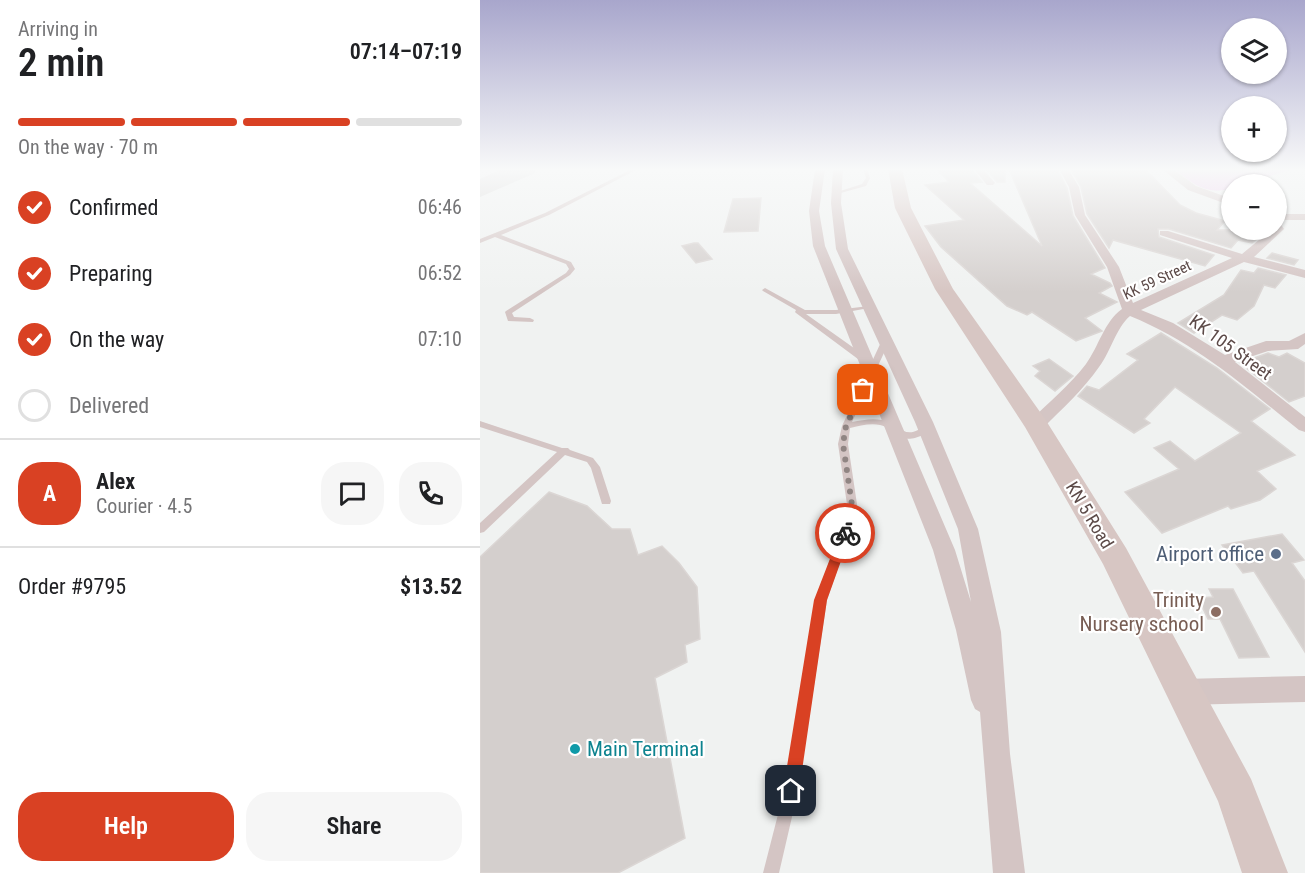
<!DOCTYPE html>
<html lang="en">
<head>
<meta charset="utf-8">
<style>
	:root { --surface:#fff; --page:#f6f6f6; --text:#202124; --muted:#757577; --line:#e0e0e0; --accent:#d94123 }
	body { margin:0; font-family:"Roboto Condensed",sans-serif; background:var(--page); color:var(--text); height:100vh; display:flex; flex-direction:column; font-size:22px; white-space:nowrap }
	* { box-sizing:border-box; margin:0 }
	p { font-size:20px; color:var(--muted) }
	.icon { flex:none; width:33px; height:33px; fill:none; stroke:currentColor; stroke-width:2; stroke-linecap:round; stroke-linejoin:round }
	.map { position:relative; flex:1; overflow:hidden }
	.sheet { display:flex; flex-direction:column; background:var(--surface); width:480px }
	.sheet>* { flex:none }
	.buttons { position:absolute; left:741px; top:18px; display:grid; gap:12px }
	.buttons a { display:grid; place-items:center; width:66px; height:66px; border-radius:50%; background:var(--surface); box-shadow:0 2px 4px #0004; font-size:30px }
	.pin { position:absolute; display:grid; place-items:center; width:51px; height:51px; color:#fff; margin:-26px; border-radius:12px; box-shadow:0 3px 9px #0006 }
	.courier { position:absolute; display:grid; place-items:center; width:60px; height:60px; margin:-30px; border:4px solid #d94123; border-radius:50%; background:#fff; color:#222; box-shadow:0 2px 8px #0007 }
	.summary em { font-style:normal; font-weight:600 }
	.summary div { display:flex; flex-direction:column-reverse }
	.summary { display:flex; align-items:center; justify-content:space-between; height:102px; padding:0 18px }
	h1 { font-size:39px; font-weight:600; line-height:45px }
	.bar { display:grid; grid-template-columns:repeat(4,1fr); gap:9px 6px; align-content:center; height:72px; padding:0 18px }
	.bar i { height:8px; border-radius:4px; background:var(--line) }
	.bar .current { background:var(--accent) }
	.bar p { grid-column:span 4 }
	.line { display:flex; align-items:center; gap:15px; padding:0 18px; border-top:2px solid var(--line) }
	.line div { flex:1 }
	.round { display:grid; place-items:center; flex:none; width:63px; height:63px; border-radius:24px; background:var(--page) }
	ol { padding:0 18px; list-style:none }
	li { display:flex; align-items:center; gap:18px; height:66px }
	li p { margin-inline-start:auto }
	li .icon { padding:6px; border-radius:50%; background:var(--accent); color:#fff; stroke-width:4 }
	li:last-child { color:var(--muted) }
	li i { width:33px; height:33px; border:3px solid var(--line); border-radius:50% }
	.cta { display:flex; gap:12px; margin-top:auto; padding:12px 18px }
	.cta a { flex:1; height:69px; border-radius:24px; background:var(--accent); color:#fff; font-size:24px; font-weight:600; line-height:69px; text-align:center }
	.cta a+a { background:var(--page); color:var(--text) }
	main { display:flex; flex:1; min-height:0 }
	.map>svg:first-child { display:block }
</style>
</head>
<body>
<main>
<section class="sheet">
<div class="summary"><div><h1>2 min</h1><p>Arriving in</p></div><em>07:14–07:19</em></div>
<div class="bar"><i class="current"></i><i class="current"></i><i class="current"></i><i></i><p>On the way · 70 m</p></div>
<ol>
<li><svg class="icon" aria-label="check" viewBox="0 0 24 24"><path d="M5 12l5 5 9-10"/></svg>Confirmed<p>06:46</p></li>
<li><svg class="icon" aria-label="check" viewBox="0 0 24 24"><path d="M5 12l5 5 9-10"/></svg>Preparing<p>06:52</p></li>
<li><svg class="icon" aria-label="check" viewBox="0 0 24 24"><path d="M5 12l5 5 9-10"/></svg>On the way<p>07:10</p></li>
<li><i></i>Delivered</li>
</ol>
<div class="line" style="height:108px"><b class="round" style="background:var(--accent);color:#fff">A</b><div><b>Alex</b><p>Courier · 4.5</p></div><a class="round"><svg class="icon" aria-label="chat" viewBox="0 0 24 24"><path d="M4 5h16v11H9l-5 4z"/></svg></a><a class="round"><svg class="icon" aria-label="phone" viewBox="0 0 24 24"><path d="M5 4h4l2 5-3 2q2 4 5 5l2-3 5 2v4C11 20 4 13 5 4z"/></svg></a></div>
<div class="line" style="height:78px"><div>Order #9795</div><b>$13.52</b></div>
<div class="cta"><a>Help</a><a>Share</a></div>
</section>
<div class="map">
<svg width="825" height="873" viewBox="0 0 825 873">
	<rect width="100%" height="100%" fill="#f0f2f1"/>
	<path fill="#edc1ed" d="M694,169H813L764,184H752L751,188C727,196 713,184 694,169Z"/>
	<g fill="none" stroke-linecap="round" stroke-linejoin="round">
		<path fill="#d5d3d2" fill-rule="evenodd" d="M22,169H57L53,174L0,197V179Z"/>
	</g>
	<path fill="#d4cfcd" stroke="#dbd6d4" stroke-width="1.5" d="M457,169H492L502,182L490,183L562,246L529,169H577L587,188L593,216L625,268L611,274L630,283L632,286L619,293L637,302L605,318L622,331L596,341L552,312L547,315L527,306L461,247L445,226L484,220L445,185L469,182Z
		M506,169H525V182H517Z
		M591,169L666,170L700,205L716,213L745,221L737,230H782L780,236L772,243L758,240L751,248L689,229H678L679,237L734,255L725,266L633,240L629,248L607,214L601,187Z
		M281,198L278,231L244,232L253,199Z
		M214,243H218L232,259L216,263L202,246Z
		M792,253L818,260L814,265L787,258Z
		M778,268L806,275L795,288L784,285L774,306L757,320L742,315L714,333L698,323L744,295L761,270L774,273Z
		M681,333L737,368L790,409L771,421L815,455L777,471L796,489L780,500L751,509L748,506L682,533L645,492L699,469L674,448L690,441L715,461L761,433L695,387L664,419L670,423L654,433L598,396L607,386L619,390L658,360L647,354Z
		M788,353L799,357L807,353L825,363V396L809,402L760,363Z
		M569,359L593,376L575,391L555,376L560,371L553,366Z
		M69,492L107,506L132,529H150L158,555L182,546L199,563L217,587L220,639L205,645L207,662L175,678L205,838L138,873H0V557Z
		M802,534L824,560L812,563L825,581V652L774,571L763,573L742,545Z
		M729,589H753L789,657L759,658L740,619H728L718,598L733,597Z"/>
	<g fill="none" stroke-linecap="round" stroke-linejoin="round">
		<path fill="#d4c5c4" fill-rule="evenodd" d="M152,169H158L69,215L21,235L91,262L95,269L90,275L32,313L34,317L50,318L54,320L53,322L28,321L25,312L26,311L86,273L89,269L86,264L15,237L0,243V239L65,213Z
			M383,169H387L390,178L386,186L357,194V192L382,184L386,178Z
			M285,288L325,310H356L389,306V308L356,314H326L388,358L389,360L388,362H382L316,313L315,312L316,310L283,291L282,290Z
			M402,340H408L409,342L372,422C382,420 392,418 402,420C418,423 423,438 438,430L442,422L445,421L449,424L445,434C418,447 421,430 400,425C390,423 379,426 370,428L368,444L378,511L347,600L318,791L299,873H283L304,791L335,600L368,511L358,444L362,426Z
			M0,421L82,448H88L90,450L113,458L120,467L131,501L130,504H122L111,468L107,462L85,455L4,532L0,533V523L77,452L0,427Z"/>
		<path fill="#d4c5c4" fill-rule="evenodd" d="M335,169H345L339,211L345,246L475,550L491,602L478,529L435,422L356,249L351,203L353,169H363L361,203L368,249L453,422L498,529L521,632L530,754L545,873H513L500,712L495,709L491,700L476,630L453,550L333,246L329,211Z
			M494,169H503L515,183L513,185H507Z
			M579,169H588L599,187L605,215L639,267L653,303L752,258L680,235V231H688L762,254L791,230H796V214H825V220H798L804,229L774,257L825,270V278L764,262L661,310L693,323L745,355L786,341H809L825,333V344L818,349L788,351L755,362L825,417V432L819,430C764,386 716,343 650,316C636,328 631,351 619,367C603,390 582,409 562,429H550L547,425L550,421C569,402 590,385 606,364C619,346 624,322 642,309L627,267L595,215L589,187Z
			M682,169H693L716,186L752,199V206L708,190Z
			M825,676V702L703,705L694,701L690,692L694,683L703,679Z"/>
		<path fill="#d7c6c3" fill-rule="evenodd" d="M408,169H422L431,208L473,289L565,419L646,548L771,779L808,873H762L738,801L623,564L545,427L455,289L415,208Z"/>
	</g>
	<linearGradient id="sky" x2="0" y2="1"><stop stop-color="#a8a6cc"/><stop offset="0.58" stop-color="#f8f9f9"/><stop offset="1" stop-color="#f8f9f9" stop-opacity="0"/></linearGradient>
	<rect width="825" height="292" fill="url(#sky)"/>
	<path fill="#d94123" d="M365,528L371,533L347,600L319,791L317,796L311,799L305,796L303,791L334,600L360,533Z"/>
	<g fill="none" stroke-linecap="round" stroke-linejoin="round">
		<path stroke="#908583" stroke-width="6" stroke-dasharray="0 10.8" d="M365,533L373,512L363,444L366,426L383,390"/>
	</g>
	<circle fill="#5c6f8a" stroke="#fff" stroke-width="2" cx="796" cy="554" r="6"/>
	<circle fill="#8d6e63" stroke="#fff" stroke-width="2" cx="736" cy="612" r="6"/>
	<circle fill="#0f9aa8" stroke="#fff" stroke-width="2" cx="95" cy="749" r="6"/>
	<g text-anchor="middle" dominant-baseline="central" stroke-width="4.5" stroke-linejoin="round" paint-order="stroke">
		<g font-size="15" fill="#5c4a48" stroke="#fff">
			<text transform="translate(677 280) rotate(-25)">KK 59 Street</text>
		</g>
		<g font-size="18" fill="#5c4a48" stroke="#fff">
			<text transform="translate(751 347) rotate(36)">KK 105 Street</text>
			<text transform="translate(610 515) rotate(59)">KN 5 Road</text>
		</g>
		<g font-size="21" fill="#4e5e75" stroke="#fff" text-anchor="end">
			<text x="784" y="554">Airport office</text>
		</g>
		<g font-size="21" fill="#785e54" stroke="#fff" text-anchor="end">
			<text x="724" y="600">Trinity<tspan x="724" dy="24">Nursery school</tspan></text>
		</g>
		<g font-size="21" fill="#0d838f" stroke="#fff" text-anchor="start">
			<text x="107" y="749">Main Terminal</text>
		</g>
	</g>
</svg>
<div class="buttons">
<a><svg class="icon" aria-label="layers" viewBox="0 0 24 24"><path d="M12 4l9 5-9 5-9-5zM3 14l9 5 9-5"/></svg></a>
<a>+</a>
<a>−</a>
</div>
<div class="pin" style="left:383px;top:390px;background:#ea580c"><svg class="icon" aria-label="bag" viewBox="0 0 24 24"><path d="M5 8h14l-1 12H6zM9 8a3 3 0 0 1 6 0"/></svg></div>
<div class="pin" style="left:311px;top:791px;background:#1f2937"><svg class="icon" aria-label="home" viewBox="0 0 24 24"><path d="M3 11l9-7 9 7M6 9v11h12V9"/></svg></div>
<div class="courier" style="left:365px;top:533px"><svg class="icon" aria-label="bike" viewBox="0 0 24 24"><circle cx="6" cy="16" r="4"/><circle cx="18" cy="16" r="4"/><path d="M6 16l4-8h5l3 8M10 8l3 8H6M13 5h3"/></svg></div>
</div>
</main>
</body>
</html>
